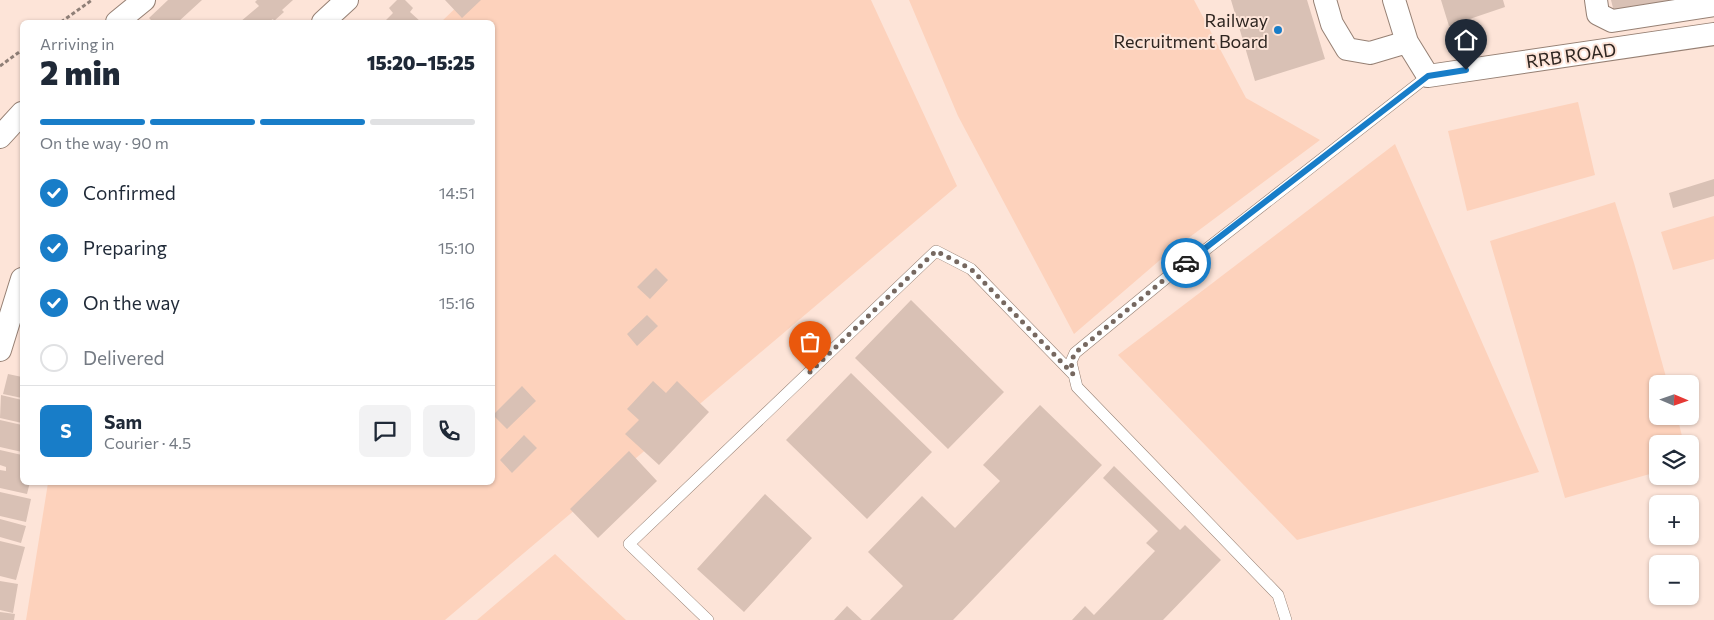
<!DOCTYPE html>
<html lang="en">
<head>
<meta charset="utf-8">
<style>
	:root { --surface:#fff; --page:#f2f2f3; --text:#1f2937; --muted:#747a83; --line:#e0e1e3; --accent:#187dc8 }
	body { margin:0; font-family:Commissioner,sans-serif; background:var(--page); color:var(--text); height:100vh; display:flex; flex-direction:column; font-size:19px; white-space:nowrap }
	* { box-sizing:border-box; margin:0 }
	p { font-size:16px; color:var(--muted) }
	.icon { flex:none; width:28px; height:28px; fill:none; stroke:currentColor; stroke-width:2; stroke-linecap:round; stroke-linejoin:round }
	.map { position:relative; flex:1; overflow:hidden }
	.sheet { position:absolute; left:20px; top:20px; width:475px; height:465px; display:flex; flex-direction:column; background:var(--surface); border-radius:8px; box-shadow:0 1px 4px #0004 }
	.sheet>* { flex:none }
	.needle { width:32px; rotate:92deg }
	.controls { position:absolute; left:1649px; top:375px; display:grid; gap:10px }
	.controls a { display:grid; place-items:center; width:50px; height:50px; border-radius:8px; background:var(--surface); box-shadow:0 1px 4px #0004; font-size:25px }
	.pin { position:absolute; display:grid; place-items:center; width:42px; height:42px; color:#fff; margin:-51px -21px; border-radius:50% 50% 50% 0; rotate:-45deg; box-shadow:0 0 5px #0007 }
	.pin .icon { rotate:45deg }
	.courier { position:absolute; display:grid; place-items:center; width:50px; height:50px; margin:-25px; border:4px solid #187dc8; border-radius:50%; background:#fff; color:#222; box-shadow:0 1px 6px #0007 }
	.head em { font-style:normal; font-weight:800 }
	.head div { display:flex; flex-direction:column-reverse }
	.head { display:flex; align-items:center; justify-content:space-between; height:85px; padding:0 20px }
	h1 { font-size:32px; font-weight:800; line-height:38px }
	.bar { display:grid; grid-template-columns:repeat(4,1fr); gap:8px 5px; align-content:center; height:60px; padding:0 20px }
	.bar i { height:6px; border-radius:4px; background:var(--line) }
	.bar .on { background:var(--accent) }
	.bar p { grid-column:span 4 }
	.line { display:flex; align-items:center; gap:12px; padding:0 20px; border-top:1px solid var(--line) }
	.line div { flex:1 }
	.round { display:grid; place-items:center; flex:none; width:52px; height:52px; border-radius:8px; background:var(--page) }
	ol { padding:0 20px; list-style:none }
	li { display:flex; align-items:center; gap:15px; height:55px }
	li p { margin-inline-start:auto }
	li .icon { padding:5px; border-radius:50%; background:var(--accent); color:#fff; stroke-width:4 }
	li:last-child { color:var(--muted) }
	li i { width:28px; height:28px; border:2px solid var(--line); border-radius:50% }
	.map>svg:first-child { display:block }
</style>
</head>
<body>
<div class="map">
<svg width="1714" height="620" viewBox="0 0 1714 620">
	<rect width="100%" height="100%" fill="#fde4d8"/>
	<path fill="#fdd2bc" d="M464,0H871L957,186L445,620H26L48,483L492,482V22H441Z
		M909,0H1194L1246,98L1320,140L1167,254L1074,334L958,116Z
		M1578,102L1595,175L1467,211L1448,131Z
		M1395,144L1539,472L1297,540L1118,355Z
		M1615,202L1634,263L1668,384H1658V416H1677L1684,444H1658L1657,472L1565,498L1490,241Z
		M1714,216V259L1673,270L1661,232Z
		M555,554L626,620H477Z"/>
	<path fill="#d9c1b5" d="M168,0H202L178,22H153L149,18Z
		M257,0H293L282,10L284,12L274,21L273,19L268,22H240L259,6L255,2Z
		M397,0H405L413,8L410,12L421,22H384L393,13L389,8Z
		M445,0H481L462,18Z
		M1231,0H1307L1325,59L1255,81Z
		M1441,0H1503L1505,7L1449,26Z
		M1611,0H1701L1615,16Z
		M1714,179V196L1673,208L1669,193Z
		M656,268L668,280L650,299L637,287Z
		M911,300L1004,392L948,449L855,358Z
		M647,315L658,326L637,346L627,334Z
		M851,373L932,452L867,519L786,440Z
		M8,374L22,377V398L3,394Z
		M653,381L666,393L677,381L709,412L659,465L625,434L639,420L627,409Z
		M522,386L536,401L507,429L493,415Z
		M1,395L22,400V423L0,418Z
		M1040,405L1102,465L953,620H870L903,586L868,552L922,496L955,528L1000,481L983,465Z
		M0,420L22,425V452L0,447Z
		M524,435L537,448L512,473L500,460Z
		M0,450L22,455V482H30L27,494L0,488V470L6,471V467L0,465Z
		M629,451L657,481L598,538L570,509Z
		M1114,466L1180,530L1185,525L1221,560L1163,620H1072L1085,606L1094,615L1155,551L1146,543L1158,531L1103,478Z
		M0,492L31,499L26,522L0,516Z
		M765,494L812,538L744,612L697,569Z
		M0,519L26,526L21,543L0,537Z
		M0,541L25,547L16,580L0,576Z
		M0,581L18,584L13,613L0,610Z
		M847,606L862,620H834Z
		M0,612L15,614L14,620H0Z"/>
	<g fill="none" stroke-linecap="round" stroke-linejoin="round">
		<defs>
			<path id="lane" d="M708,620L629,544L936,251L971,269L1073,374
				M1286,620L1278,595L1077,387L1071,362L1075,353L1176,270L1195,258L1428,76"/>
			<path id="street" d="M1325,0L1332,24L1347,49L1370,53L1407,42
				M1394,0L1407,42L1428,76L1714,34
				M1596,0L1598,14L1612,21L1714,5
				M117,22L144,0
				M323,22L347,0
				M0,137L22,113
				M0,350L22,279"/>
		</defs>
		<use href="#lane" stroke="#968074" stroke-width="12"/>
		<use href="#street" stroke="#968074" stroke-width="24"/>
		<path stroke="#8f7f77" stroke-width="3" stroke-dasharray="4 2.5" stroke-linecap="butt" d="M61,22L92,0
			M0,66L22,50"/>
		<use href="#lane" stroke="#fff" stroke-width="11"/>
		<use href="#street" stroke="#fff" stroke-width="22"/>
	</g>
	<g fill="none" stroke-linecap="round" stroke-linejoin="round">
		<path stroke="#766860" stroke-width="5" stroke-dasharray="0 9" d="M810,372L936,251L971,269L1073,374L1071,362L1075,353L1176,270L1186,263"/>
		<path stroke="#187dc8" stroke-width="6" d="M1186,263L1428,76L1466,70"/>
	</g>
	<circle fill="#187dc8" stroke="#fde4d8" stroke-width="2" cx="1278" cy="30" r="5"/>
	<g text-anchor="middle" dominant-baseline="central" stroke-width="4" stroke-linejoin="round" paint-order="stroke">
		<g font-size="18" fill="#2e2520" stroke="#fde4d8" text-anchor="end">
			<text x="1268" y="20">Railway<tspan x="1268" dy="21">Recruitment Board</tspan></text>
		</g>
		<g font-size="18" fill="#2e2520" stroke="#fde4d8">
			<text transform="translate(1571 55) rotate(-8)">RRB ROAD</text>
		</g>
	</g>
</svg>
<div class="controls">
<a><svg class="needle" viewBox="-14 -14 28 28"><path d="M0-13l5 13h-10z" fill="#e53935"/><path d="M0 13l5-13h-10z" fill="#747a83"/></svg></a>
<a><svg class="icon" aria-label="layers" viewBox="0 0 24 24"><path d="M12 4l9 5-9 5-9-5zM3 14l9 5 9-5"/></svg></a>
<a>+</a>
<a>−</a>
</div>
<div class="pin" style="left:810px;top:372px;background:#ea580c"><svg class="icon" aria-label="bag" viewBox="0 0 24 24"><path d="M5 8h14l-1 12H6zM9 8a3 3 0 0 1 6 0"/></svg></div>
<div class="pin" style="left:1466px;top:70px;background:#1f2937"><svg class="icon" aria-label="home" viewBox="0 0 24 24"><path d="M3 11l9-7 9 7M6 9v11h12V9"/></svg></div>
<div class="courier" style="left:1186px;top:263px"><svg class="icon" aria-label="car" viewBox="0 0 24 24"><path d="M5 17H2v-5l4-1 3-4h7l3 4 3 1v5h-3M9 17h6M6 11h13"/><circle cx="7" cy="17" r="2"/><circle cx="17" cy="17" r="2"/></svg></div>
<section class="sheet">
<div class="head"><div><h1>2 min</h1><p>Arriving in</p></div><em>15:20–15:25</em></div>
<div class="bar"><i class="on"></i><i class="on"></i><i class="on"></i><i></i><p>On the way · 90 m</p></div>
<ol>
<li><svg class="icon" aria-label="check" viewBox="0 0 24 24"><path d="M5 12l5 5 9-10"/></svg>Confirmed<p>14:51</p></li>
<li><svg class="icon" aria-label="check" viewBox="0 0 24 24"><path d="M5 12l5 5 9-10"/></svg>Preparing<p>15:10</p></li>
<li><svg class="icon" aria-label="check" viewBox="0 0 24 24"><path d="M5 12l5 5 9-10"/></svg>On the way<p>15:16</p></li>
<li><i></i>Delivered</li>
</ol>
<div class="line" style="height:90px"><b class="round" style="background:var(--accent);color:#fff">S</b><div><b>Sam</b><p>Courier · 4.5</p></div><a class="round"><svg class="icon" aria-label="chat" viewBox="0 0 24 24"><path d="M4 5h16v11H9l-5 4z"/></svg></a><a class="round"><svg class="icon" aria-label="phone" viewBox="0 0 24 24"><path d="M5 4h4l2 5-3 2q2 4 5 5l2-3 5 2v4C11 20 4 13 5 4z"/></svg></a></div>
</section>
</div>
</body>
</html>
